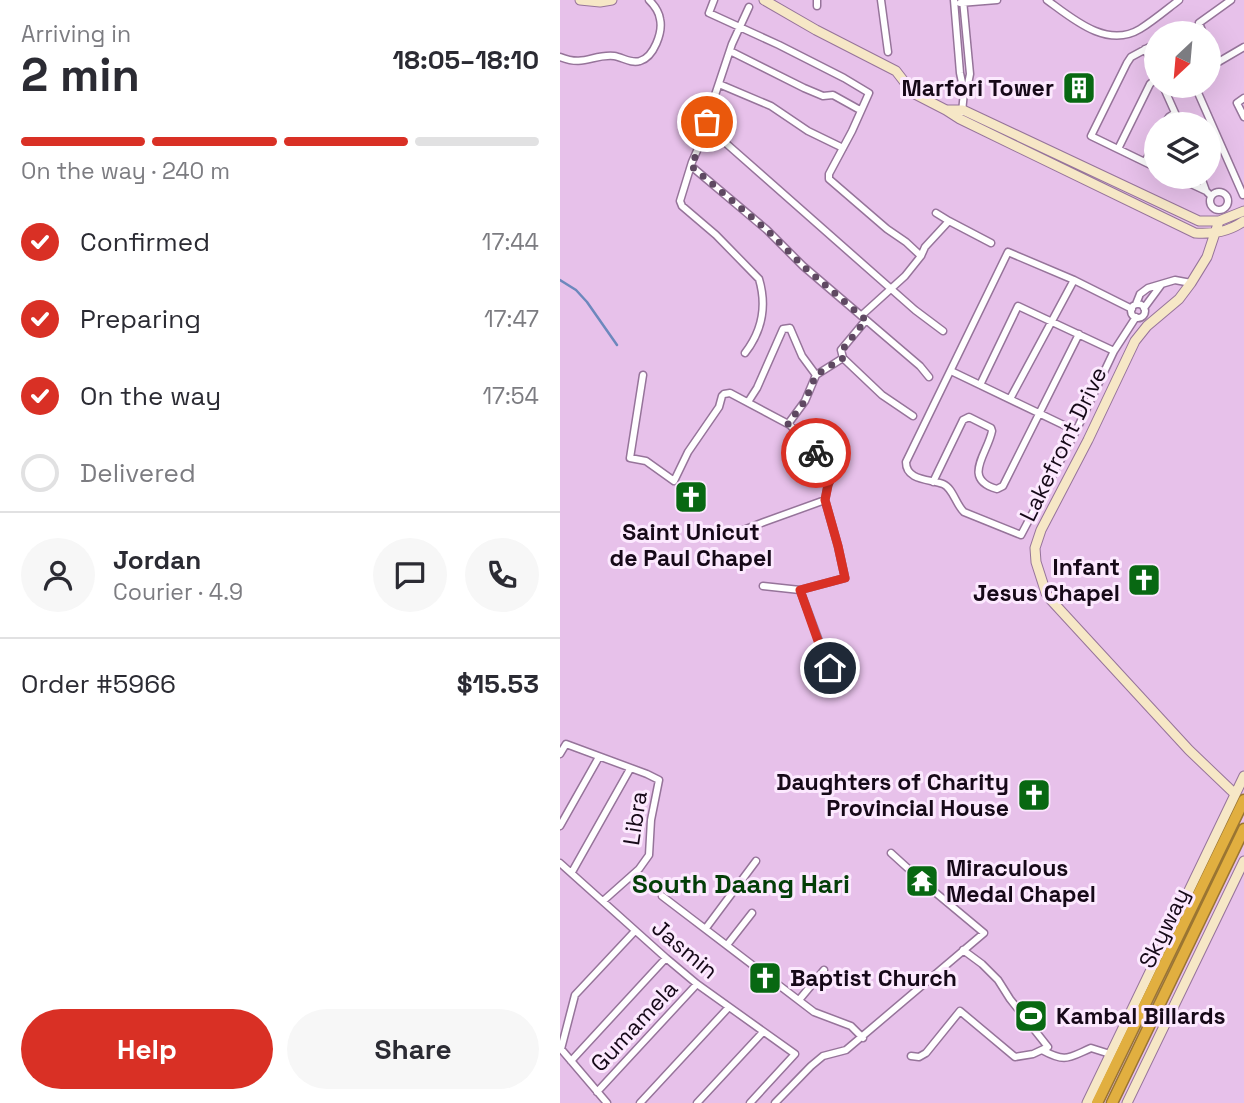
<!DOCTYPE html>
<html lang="en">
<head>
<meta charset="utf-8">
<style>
	:root { --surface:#fff; --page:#f7f7f7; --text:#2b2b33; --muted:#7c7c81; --line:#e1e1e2; --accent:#d93025 }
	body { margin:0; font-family:"Space Grotesk",sans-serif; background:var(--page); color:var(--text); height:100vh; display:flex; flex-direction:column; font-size:26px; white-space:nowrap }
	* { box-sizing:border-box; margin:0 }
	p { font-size:23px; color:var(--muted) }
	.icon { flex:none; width:38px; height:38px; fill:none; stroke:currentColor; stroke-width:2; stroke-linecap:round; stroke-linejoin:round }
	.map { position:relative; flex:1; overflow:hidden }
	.drawer { display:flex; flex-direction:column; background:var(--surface); width:560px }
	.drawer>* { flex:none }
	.needle { width:46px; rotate:206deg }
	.fabs { position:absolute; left:584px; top:21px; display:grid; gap:14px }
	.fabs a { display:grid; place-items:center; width:77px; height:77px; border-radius:50%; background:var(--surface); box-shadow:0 7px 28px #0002; font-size:35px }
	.pin { position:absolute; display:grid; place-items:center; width:60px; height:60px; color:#fff; margin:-30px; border:4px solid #fff; border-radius:50%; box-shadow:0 2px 7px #0007 }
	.courier { position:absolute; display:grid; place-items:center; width:70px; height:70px; margin:-35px; border:5px solid #d93025; border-radius:50%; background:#fff; color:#222; box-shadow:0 2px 9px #0007 }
	.overview em { font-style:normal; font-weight:800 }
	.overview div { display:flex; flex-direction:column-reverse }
	.overview { display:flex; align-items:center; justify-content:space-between; height:119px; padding:0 21px }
	h1 { font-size:46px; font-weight:800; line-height:52px }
	.bar { display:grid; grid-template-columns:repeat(4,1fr); gap:10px 7px; align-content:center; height:84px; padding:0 21px }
	.bar i { height:9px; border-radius:5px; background:var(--line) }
	.bar .selected { background:var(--accent) }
	.bar p { grid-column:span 4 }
	.line { display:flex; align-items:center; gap:18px; padding:0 21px; border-top:2px solid var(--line) }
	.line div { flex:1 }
	.round { display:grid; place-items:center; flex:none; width:74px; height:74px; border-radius:37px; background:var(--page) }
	ol { padding:0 21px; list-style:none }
	li { display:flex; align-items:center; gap:21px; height:77px }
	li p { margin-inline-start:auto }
	li .icon { padding:7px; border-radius:50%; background:var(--accent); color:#fff; stroke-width:4 }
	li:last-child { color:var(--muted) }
	li i { width:38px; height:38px; border:4px solid var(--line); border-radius:50% }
	.button { display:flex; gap:14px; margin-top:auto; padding:14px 21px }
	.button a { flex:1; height:80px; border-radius:42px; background:var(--accent); color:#fff; font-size:28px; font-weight:800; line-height:80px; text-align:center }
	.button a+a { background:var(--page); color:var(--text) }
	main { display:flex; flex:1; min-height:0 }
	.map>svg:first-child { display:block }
</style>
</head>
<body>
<main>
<section class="drawer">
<div class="overview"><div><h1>2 min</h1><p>Arriving in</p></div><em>18:05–18:10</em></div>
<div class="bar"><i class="selected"></i><i class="selected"></i><i class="selected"></i><i></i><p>On the way · 240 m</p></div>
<ol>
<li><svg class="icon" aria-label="check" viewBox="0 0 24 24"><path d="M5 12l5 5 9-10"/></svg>Confirmed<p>17:44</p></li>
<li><svg class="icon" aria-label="check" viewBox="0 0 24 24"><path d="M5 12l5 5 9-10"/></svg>Preparing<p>17:47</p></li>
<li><svg class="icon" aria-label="check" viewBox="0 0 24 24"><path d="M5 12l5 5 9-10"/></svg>On the way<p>17:54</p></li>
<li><i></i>Delivered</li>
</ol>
<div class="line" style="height:126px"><a class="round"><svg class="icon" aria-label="person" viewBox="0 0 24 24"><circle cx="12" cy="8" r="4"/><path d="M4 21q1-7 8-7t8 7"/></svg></a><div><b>Jordan</b><p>Courier · 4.9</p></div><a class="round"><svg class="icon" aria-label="chat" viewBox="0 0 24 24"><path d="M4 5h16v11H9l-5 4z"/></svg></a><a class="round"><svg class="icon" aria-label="phone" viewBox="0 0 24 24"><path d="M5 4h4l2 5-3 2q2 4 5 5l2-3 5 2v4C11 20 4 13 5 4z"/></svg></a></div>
<div class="line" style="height:91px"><div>Order #5966</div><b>$15.53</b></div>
<div class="button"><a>Help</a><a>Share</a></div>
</section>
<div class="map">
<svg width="684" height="1103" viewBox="0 0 684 1103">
	<rect width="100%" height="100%" fill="#e7c1ea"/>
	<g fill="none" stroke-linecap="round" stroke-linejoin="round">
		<path stroke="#6d88bd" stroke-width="2.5" d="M0,280L16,290L27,302L57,345"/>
		<defs>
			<path id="street" d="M154,0L149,13L219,45L284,78L309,93L292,131L269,174V179L327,229L346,242L361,256L345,276L302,315
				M257,0V6
				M321,0L328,52
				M394,0L400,73L404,92
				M487,0C513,19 547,49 580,29C593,21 606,10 619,0
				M400,3L437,0
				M643,33L639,23L671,0
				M597,43L571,57L567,63L531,136L597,168
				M585,49L597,72
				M649,49L655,64L684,47
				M170,51L244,88L263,96L273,95L300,110
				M0,57C25,67 32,54 54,56C62,57 71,64 80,61C94,57 103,32 100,19C99,12 94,5 89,0
				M159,84L211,106L248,131L283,148
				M603,86L620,124
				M635,86L683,195
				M684,98L677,103L684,117
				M402,112L404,92L408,84L410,74L403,0
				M604,124L609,117L615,113
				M146,130L160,138L355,310L383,331
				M558,149L590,84L597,78
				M585,162L597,139
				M131,166L207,230L243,266L360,366L369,377
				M616,177L646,191L651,196
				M641,177L646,191
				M650 201a9 9 0 1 1 18 0a9 9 0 1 1-18 0Z
				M389,221L431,243
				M361,256L365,247L389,221L376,213
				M576,304L580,294L588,288L615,280L631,283
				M571 311a7 7 0 1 1 14 0a7 7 0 1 1-14 0Z
				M584,308L601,285
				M572,309L514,280L448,252L346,462C346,481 370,479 383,484C393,488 396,505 404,512L461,535L516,431L554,351L576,317
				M185,353C202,331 207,306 199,279L156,235L122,206L120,201L132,162L144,135L150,110L172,44L189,7
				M283,358L281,350L306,320
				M391,371L516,431
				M83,375L70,458L86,461L114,481L128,452L159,407L162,396L164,394L170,393L230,425L271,469L273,474L268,485L265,500L278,546L285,578L240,590L203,586
				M256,375L283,358L322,395L353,416
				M420,385L458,306L554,351
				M450,399L514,280
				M188,402L197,388L223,329L230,328L242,356L256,375L245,401L228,424
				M373,482L403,420L409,417L431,428L432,431C428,453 401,479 437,489L443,486L519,334
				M181,531L204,522L265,500
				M240,590L269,668
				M0,754L6,744L87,774L99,780L91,820L89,855L79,869L43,901
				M0,826L39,757
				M0,863L106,958L137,984L235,1054L190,1103
				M12,872L70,769
				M102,896L254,1012L291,1026L303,1038
				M146,928L196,861
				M167,945L192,913
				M239,1000L264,970
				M482,1050C506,1063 508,1058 531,1048L550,1054
				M351,1056L359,1057L366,1053L400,1011L455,1057L473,1054L488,1047L450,999L438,980L422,964L403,950
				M11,1061L106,958
				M37,1092L137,984
				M47,1103L1,1049L15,995L75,931
				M80,1103L169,1007
				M137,1103L203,1032
				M215,1103L251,1066L263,1056L286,1050L424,933L364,883L331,853"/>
			<path id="secondary" d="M20,0L40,2L52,0
				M204,0L256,30L336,71L353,93L386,110L400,119L635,233C654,234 668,232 684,221
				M388,110H403L639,221H659L684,211
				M659,221L647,257L631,283L619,299L587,326L575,341L528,440L481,530L475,548L476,562L486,593L491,600L629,750L675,794
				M527,1103L684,776
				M567,1103L684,861"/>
			<path id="highway" d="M537,1103L684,800
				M552,1103L684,829"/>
		</defs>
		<use href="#street" stroke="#96749a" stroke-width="9"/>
		<use href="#secondary" stroke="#96749a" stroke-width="11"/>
		<use href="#highway" stroke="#9a7532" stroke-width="13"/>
		<use href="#street" stroke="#fff" stroke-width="6"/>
		<use href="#secondary" stroke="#f6e7c6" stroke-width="9"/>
		<use href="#highway" stroke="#e1af40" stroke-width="10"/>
	</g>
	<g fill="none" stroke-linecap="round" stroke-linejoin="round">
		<path stroke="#5f4962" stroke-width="7" stroke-dasharray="0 12.6" d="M147,122L145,135L131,166L207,230L243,266L306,320L282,350L283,358L256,375L245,401L228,424L256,453"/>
		<path stroke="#d93025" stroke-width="9" d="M256,453L271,469L273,474L268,485L265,500L278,546L285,578L240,590L263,655L270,668"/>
	</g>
	<defs>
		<symbol id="building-square" viewBox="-11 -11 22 22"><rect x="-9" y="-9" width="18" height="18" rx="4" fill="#086812" stroke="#fce9fe"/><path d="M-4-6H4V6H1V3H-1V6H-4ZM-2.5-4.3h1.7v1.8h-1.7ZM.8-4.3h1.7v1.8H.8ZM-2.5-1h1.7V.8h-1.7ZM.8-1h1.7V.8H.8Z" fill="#fff"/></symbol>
		<symbol id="church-square" viewBox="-11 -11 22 22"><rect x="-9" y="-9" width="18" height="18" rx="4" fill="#086812" stroke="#fce9fe"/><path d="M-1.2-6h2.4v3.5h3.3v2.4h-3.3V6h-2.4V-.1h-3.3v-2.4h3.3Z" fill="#fff"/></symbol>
		<symbol id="temple-square" viewBox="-11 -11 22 22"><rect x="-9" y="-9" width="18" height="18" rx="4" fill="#086812" stroke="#fce9fe"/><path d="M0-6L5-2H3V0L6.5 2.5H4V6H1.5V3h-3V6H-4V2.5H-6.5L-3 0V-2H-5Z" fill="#fff"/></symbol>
		<symbol id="stadium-square" viewBox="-11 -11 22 22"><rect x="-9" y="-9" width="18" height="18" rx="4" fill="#086812" stroke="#fce9fe"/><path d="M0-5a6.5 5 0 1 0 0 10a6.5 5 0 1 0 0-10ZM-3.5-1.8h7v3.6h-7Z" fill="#fff"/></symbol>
	</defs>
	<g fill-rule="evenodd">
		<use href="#building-square" x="500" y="69" width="38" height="38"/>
		<use href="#church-square" x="112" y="478" width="38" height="38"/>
		<use href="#church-square" x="565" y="561" width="38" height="38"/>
		<use href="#church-square" x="455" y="776" width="38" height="38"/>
		<use href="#temple-square" x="343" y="862" width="38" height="38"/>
		<use href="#church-square" x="186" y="959" width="38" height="38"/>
		<use href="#stadium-square" x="452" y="997" width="38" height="38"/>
	</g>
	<g text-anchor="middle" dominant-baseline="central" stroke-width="6" stroke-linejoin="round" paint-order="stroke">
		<g font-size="23" font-weight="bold" fill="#160918" stroke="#fce9fe" text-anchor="end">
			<text x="494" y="88">Marfori Tower</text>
			<text x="131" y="532" text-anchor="middle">Saint Unicut<tspan x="131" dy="26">de Paul Chapel</tspan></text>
			<text x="560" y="567">Infant<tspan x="560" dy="26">Jesus Chapel</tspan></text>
			<text x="449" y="782">Daughters of Charity<tspan x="449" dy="26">Provincial House</tspan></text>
			<text x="386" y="868" text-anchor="start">Miraculous<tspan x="386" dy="26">Medal Chapel</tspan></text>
			<text x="230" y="978" text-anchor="start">Baptist Church</text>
			<text x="496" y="1016" text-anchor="start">Kambal Billards</text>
		</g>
		<g font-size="23" fill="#160918" stroke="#fce9fe">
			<text transform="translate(503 444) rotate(-64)">Lakefront Drive</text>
			<text transform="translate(75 818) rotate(-81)">Libra</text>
			<text transform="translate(604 928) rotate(-64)">Skyway</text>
			<text transform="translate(125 949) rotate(40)">Jasmin</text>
			<text transform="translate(74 1026) rotate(-47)">Gumamela</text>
		</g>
		<g font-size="26" font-weight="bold" fill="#043e08" stroke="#fce9fe">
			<text x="181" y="884">South Daang Hari</text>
		</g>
	</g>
</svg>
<div class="fabs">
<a><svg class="needle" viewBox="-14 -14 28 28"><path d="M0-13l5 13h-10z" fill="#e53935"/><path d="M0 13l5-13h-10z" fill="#7c7c81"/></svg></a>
<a><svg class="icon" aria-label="layers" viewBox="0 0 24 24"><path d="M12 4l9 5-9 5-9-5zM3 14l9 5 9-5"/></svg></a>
</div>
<div class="pin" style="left:147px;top:122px;background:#ea580c"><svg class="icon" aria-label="bag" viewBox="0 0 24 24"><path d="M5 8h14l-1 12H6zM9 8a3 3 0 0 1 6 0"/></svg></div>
<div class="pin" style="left:270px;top:668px;background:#1f2937"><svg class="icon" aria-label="home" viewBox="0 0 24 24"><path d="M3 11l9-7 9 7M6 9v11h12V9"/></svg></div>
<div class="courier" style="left:256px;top:453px"><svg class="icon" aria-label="bike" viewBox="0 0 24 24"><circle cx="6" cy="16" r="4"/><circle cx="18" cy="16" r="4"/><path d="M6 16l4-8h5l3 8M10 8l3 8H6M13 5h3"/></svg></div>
</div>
</main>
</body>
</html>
